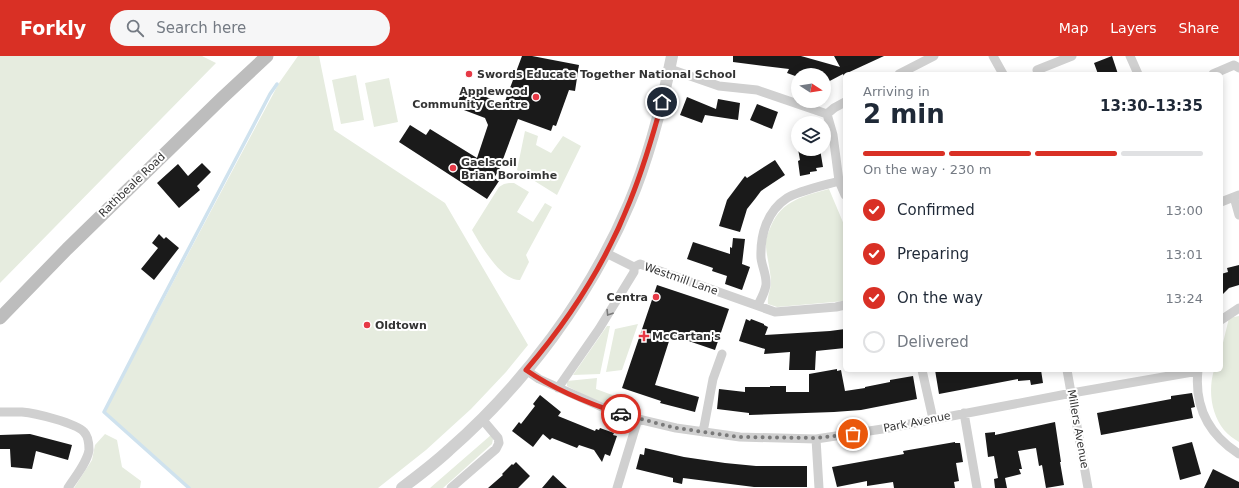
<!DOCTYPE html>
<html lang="en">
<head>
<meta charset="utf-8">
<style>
	:root { --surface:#fff; --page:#f6f6f7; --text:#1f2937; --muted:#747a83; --line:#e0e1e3; --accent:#d93025 }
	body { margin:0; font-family:"DejaVu Sans",sans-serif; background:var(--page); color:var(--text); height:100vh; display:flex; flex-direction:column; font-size:15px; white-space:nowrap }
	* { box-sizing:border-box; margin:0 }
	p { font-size:13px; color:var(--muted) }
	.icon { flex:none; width:22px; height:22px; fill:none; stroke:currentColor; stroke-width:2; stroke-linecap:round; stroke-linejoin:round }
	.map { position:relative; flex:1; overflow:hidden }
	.panel { position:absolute; left:843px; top:16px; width:380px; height:300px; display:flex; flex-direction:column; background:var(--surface); border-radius:6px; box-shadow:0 2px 10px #0003 }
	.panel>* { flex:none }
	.needle { width:26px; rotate:102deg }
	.fabs { position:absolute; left:791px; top:12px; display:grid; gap:8px }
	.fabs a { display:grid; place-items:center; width:40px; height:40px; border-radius:50%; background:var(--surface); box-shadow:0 2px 10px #0003; font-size:20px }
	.pin { position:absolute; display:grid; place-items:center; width:34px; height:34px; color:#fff; margin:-17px; border:2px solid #fff; border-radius:50%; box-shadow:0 1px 4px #0007 }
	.courier { position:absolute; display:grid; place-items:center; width:40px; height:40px; margin:-20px; border:3px solid #d93025; border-radius:50%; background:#fff; color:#222; box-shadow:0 1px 5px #0007 }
	.head em { font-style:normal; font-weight:700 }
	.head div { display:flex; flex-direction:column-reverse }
	.head { display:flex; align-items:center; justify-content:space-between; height:68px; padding:0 20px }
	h1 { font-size:26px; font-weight:700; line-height:30px }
	.bar { display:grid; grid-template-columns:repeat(4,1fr); gap:6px 4px; align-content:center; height:48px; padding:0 20px }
	.bar i { height:5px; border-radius:3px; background:var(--line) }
	.bar .on { background:var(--accent) }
	.bar p { grid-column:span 4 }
	ol { padding:0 20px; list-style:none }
	li { display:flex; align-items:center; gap:12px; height:44px }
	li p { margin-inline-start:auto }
	li .icon { padding:4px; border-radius:50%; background:var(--accent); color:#fff; stroke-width:4 }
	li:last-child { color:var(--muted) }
	li i { width:22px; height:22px; border:2px solid var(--line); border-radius:50% }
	header { display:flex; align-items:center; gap:24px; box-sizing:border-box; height:56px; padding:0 20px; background:var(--accent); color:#fff }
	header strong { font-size:19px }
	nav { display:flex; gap:22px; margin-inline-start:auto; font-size:14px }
	.search { width:280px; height:36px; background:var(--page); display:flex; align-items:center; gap:10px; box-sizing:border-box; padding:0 14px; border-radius:22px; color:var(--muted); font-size:15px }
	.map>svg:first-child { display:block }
</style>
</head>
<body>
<header>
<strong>Forkly</strong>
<div class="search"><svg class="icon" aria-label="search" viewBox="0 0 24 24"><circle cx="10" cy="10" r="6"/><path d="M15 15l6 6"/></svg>Search here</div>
<nav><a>Map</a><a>Layers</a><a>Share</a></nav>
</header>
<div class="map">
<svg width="1239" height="432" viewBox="0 0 1239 432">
	<rect width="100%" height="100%" fill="#fff"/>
	<path fill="#e6ecdf" d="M0,0H202L216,7L0,227Z
		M298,0H319L334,74L445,147L528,289L506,316L471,353L426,394L378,432H189L104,356L279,27Z
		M356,19L364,64L341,68L332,24Z
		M389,22L398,66L374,71L365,27Z
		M525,75L538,80L536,89L551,97L563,80L581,90L557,139L517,114Z
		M509,127H514L529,136L517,156L533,166L545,147L552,151L526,199L529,206L520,224C501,225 480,188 472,174L499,131L504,128Z
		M829,133L845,171V245L777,251L768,248C767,241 770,235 771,228C771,215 767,203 766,191C765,183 768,177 771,170C782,144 804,140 829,133Z
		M1239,260V386C1234,383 1228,379 1224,374C1211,358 1208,334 1214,314H1221V295L1229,262Z
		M638,268L622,314L606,316L615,273Z
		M607,270H610L600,318L573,319Z
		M597,322L596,333L615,340L612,350L586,340L567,330V325Z
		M105,378L117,384L122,411L141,425L140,432H74L92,404L95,389Z
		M491,379L493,383L492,388L443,432H430Z"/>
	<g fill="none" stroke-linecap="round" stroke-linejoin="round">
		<path stroke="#cfe2ee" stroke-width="3.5" d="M189,432L104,356L157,253L270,38L277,28"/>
	</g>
	<path fill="#1a1a1a" d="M522,0H532L579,9L575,35L569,34L556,70L553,69L551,75L518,63L499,114L494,122L499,125L487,143L399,86L410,69L426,79L430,73L477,102L488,69L485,62L456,51L463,32L504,48Z
		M733,0H801L840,11L834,0H884L845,18L844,20L843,18L824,28V19H798V21L787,17L789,13L733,6Z
		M1112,0L1118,18H1098L1094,7Z
		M687,41L716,53L718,43L740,47L738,64L705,59L702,67L680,59Z
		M757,48L778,56L772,73L750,64Z
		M798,93H820L823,111L816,112L817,115L810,116V118L800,120L798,105L800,104Z
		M775,104L785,119L761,135L755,143L747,153L740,176L719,170L727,144L745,120L747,122Z
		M202,107L211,116L197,130L200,134L179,152L157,127L178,108L188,120Z
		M159,178L164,183L166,181L179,192L154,224L141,213L158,192L152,187Z
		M733,182L745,183L742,208L750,211L742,234L725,228L727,220L712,215L713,212L687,203L693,186L730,198V191L732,192Z
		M1239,209V229L1229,232L1221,240V218L1228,216L1227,212Z
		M657,229L729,253L715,294L671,279L655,329L699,341L695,356L660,347L661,345L622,332Z
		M746,263L750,265L751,263L764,268V269L768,271L765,279L830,275L845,273V292L816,295L815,314H789L790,296L764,298L765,293L739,285Z
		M837,313V315L841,314L845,335L865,332V331L890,326V324L913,320L917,343L861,354L834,356L749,359V357L717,353L719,333L745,336V331H770V330H786V336H809V318Z
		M935,314H1041L1043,327L1031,329L1030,324L1018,325V323L939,338Z
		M1192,337L1195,351L1191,352L1193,362L1101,379L1097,357L1171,343V340Z
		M540,339L561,356L558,360L595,375L596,373L599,374L600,372L614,377L613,379L617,380L610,400L605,398L602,406L594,394L579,389L577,392L552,382L550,384L543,378L533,391L512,375L519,366L521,368L535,350L533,348Z
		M1055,366L1061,406H1060L1064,429L1046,432L1042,409L1039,410L1036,392L1018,395L1022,413H1019L1021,418L1005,422L1007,432H995L994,423L998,422L994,400L988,401L985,377L995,376V379Z
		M30,378L72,389L68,404L36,395L32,413L11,411L10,393H0V379Z
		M955,386V387H960L963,406L956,407L959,425L954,426L955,432H894L893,426L867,430V425L837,431L832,411L904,398L903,395Z
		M1192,386L1201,418L1180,424L1172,391Z
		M645,392L684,401L725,407L756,410H807V431H754L683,422L682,428L673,426V422L636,413L640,398L644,399Z
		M516,406L530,420L518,432H488L503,419L502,418L512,408L513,409Z
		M1213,413L1239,426V432H1204Z
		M553,419L567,432H542Z"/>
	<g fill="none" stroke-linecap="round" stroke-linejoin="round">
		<path stroke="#d0d0d0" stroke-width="9" d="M993,0L1003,18
			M1130,0L1138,18
			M670,13L719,30L757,34L827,58L833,79L839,125L845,139
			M1037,14L1072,0
			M899,18L934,0
			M1213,18L1234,9L1239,12
			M827,58L834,52L845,46
			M1234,141L1239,159
			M1221,146L1239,139
			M606,197L634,211L640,208L775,256L836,251L845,249
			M758,249C761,243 765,236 766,229C767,220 762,211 761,202C760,179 767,155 787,142C798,135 825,129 839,125
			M1221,264L1239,252
			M526,314L539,323L604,352L638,363L676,372L740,381L816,383L889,372L1072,337L1198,315
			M922,314L933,363
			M1067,314L1088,432
			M1198,314C1194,351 1208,378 1239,398
			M558,332L599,273L634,216V211
			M0,356C7,356 15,356 22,356C35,357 76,367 84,376C88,380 89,388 89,394C87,407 75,421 68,432
			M964,357L977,432
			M703,376L713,323L722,298
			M816,383L819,432
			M451,432L496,393L499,387L498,382L482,363
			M617,432L638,363"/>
		<path stroke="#d0d0d0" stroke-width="12" d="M402,432C418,420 434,408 449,394C525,327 589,242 629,148C649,101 662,50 672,0"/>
		<path stroke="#bdbdbd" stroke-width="13" d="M0,262L67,193L221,43L267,0"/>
	</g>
	<defs><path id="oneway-chevron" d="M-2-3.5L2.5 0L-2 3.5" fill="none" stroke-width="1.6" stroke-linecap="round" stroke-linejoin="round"/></defs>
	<use stroke="#7a7a7a" href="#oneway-chevron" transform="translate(609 257) rotate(122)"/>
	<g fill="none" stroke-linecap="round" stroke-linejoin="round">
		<path stroke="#7a7a7a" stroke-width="4" stroke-dasharray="0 7.2" d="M621,358L676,372L740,381L816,382L853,378"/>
		<path stroke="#d93025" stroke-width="5" d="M621,358C590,348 552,332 526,314C569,264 606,206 630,145C643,113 653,79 662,46"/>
	</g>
	<g fill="#e63946" stroke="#fff" stroke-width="1.5">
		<circle cx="469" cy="18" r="4"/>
		<circle cx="536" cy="41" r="4"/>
		<circle cx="453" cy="112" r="4"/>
		<circle cx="656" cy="241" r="4"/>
		<circle cx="367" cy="269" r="4"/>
		<path d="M642 274h4v4h4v4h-4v4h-4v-4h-4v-4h4z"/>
	</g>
	<g text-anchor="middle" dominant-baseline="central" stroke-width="4" stroke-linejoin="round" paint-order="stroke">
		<g font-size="11" font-weight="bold" fill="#333" stroke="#fff" text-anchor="start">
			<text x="477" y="18">Swords Educate Together National School</text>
			<text x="528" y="35" text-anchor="end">Applewood<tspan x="528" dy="13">Community Centre</tspan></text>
			<text x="461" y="106">Gaelscoil<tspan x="461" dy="13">Brian Boroimhe</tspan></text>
			<text x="648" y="241" text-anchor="end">Centra</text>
			<text x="375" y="269">Oldtown</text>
			<text x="652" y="280">McCartan's</text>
		</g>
		<g font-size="11" fill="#333" stroke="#fff">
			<text transform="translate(132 129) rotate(-44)">Rathbeale Road</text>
			<text transform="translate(681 223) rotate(19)">Westmill Lane</text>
			<text transform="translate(917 366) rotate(-11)">Park Avenue</text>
			<text transform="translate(1078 373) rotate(80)">Millers Avenue</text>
		</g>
	</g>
</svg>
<div class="fabs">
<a><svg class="needle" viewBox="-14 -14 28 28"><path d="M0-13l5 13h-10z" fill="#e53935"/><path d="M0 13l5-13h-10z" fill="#747a83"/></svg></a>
<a><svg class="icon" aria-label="layers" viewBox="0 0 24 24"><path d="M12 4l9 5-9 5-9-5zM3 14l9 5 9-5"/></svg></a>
</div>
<div class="pin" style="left:853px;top:378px;background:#ea580c"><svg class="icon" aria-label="bag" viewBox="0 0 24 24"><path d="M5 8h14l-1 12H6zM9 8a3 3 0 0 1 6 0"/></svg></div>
<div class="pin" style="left:662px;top:46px;background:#1f2937"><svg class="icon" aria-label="home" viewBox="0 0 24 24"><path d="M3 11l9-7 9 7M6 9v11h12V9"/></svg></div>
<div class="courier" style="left:621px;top:358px"><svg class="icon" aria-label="car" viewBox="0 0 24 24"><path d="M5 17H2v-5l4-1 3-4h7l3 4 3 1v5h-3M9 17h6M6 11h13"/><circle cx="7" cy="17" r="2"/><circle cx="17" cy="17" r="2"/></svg></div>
<section class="panel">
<div class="head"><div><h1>2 min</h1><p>Arriving in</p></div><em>13:30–13:35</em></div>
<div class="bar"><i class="on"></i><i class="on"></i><i class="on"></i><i></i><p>On the way · 230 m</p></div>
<ol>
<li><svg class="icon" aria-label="check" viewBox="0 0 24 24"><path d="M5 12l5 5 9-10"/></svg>Confirmed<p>13:00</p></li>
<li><svg class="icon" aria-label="check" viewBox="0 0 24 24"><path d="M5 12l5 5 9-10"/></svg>Preparing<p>13:01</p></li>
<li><svg class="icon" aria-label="check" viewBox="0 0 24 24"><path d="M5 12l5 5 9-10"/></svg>On the way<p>13:24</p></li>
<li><i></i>Delivered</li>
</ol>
</section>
</div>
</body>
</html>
